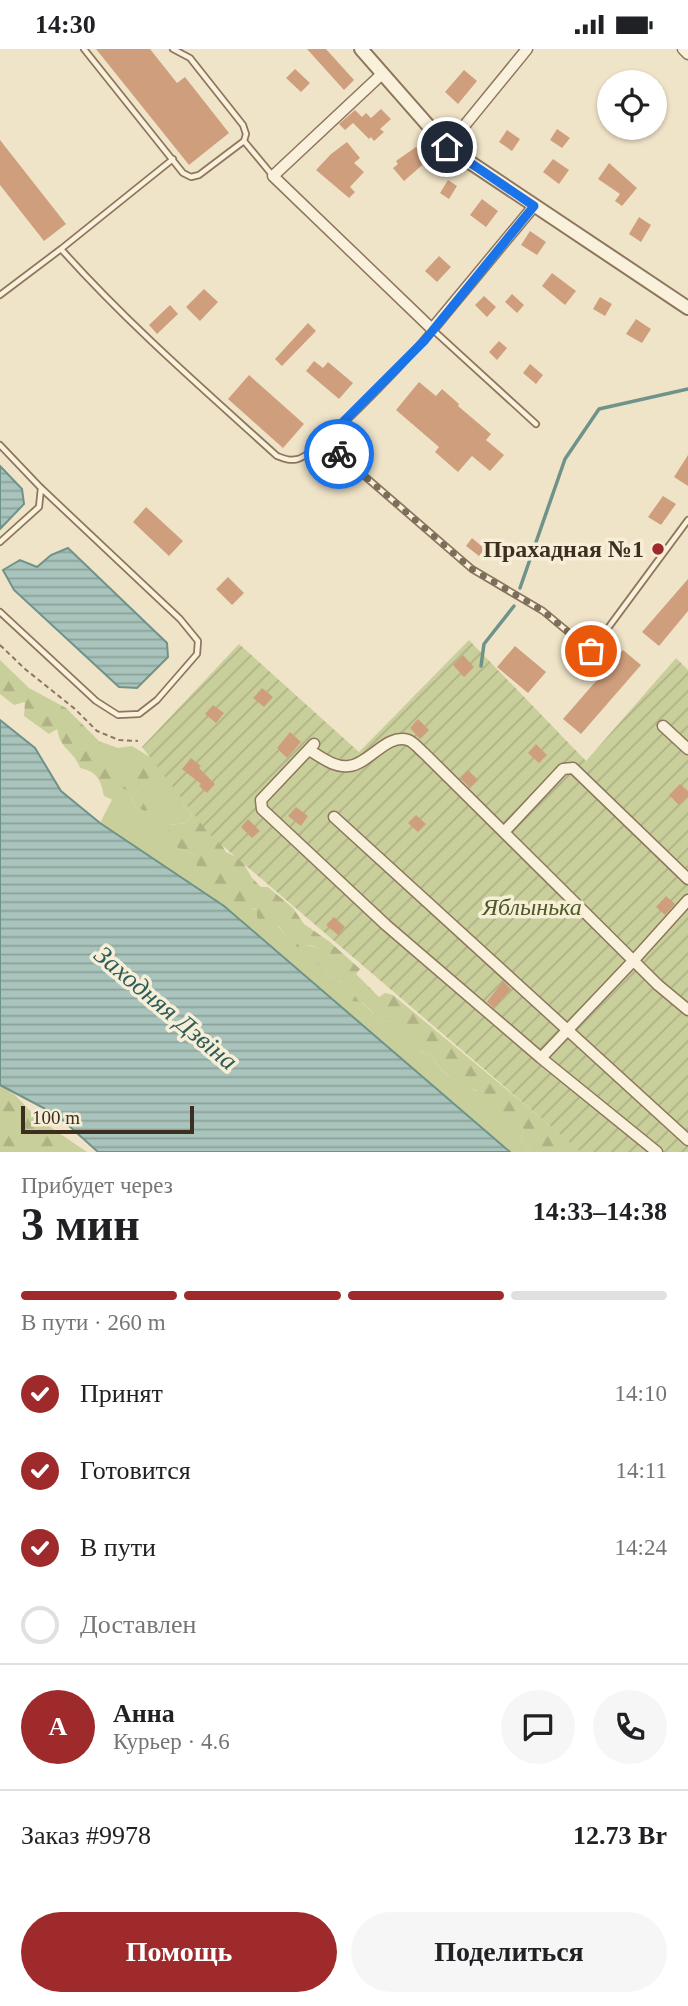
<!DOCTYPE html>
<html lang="ru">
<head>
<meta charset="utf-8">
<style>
	:root { --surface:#fff; --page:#f6f6f6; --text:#202124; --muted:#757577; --line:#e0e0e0; --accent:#9e2a2b }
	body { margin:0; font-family:Georgia,serif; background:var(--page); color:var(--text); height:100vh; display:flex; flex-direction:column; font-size:26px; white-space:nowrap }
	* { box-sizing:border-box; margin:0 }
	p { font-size:23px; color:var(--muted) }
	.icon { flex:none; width:38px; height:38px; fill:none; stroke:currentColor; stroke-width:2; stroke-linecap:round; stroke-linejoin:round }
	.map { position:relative; height:1103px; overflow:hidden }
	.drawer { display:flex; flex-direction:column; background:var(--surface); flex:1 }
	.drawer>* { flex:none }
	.tools { position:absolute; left:597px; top:21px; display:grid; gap:14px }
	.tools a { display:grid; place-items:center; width:70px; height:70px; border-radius:50%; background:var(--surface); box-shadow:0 2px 5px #0004; font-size:35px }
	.scale { position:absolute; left:21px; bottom:18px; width:173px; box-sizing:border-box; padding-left:7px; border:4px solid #3d2e20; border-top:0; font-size:19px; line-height:24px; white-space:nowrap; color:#3d2e20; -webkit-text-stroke:5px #f7eed8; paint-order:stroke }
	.pin { position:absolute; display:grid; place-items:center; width:60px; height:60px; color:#fff; margin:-30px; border:4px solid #fff; border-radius:50%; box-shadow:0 2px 7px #0007 }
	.courier { position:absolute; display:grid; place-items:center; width:70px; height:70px; margin:-35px; border:5px solid #1a73e8; border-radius:50%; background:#fff; color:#222; box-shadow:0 2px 9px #0007 }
	.overview em { font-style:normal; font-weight:600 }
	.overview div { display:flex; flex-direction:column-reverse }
	.overview { display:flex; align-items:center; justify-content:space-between; height:119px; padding:0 21px }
	h1 { font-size:46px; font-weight:600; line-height:52px }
	.bar { display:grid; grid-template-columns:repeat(4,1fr); gap:10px 7px; align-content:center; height:84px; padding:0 21px }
	.bar i { height:9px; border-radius:5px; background:var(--line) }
	.bar .selected { background:var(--accent) }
	.bar p { grid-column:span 4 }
	.line { display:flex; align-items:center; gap:18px; padding:0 21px; border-top:2px solid var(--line) }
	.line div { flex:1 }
	.round { display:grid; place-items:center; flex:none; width:74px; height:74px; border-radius:37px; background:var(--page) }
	ol { padding:0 21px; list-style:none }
	li { display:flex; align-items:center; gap:21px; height:77px }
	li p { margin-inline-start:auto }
	li .icon { padding:7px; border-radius:50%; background:var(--accent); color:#fff; stroke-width:4 }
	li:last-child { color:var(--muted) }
	li i { width:38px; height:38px; border:4px solid var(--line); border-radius:50% }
	.primary-button { display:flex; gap:14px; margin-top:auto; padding:14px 21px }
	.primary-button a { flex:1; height:80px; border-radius:42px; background:var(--accent); color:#fff; font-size:28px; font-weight:600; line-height:80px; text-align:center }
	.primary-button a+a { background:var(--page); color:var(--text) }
	.status { display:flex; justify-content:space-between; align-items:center; height:49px; padding:0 35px; background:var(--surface); direction:ltr }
	.status svg { height:19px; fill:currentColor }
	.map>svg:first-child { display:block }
</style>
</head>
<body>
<div class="status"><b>14:30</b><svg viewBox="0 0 49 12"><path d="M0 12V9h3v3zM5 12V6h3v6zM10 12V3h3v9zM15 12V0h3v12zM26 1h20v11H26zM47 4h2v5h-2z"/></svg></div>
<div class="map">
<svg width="688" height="1103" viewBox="0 0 688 1103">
	<defs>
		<pattern id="forest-firs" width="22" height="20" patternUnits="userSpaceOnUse" patternTransform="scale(1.75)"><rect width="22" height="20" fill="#c9cf9b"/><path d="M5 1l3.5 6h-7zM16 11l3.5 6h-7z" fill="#aeb285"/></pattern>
		<pattern id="garden-furrows" width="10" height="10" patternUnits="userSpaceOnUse" patternTransform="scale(1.75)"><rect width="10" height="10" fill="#c9cf9b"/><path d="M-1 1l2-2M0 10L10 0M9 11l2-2" fill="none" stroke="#aeb285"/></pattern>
		<pattern id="water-rules" width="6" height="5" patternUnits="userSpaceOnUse" patternTransform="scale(1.75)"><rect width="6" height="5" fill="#a9c4bc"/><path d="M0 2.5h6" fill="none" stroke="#8ba098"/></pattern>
	</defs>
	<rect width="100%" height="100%" fill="#f0e4c8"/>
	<path fill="#c9cf9b" d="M99,692L118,699L132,697L166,718L184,749L183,755L192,765L187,774L169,776L178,799L196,807L236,857C260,857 277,872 289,892L319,899L324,923L342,934L379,970L395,974L421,1003L433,1008C444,1035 480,1039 501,1056C509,1063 517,1073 524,1081L521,1091L531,1103H510L224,857L100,774L119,737L135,738L138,743L131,747L135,758L145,762L155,741L112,731L103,713Z"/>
	<path fill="url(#forest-firs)" d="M0,611L29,639L66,659L99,692L106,709L103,713L113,723V731L144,719L153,723L148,730L156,741L153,758L145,762L135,758L131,747L138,743L135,738L126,741L119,737L113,751L104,747C101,732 97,722 80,719C73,700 61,702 57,680L49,685L24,667L25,653L14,656L0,645Z
		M184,749L217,788L226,803L241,810L252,829L261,838H268L293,859L304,875L330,893L360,920L356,925L379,948L385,944L393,946L582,1103H531L521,1091L524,1081L519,1075H510L497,1066L500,1056L486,1055L476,1041C460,1037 439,1023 433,1008C417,1002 398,990 394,974L379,970L362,953L351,952L342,943V934L324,923L315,910L319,899L309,896L297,898L289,892L279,877H266L258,872L256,860L236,857L220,845L197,820L196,807L178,799L167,788L169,776L187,774L192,765L183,755Z
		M0,1036L15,1046L37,1069L87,1103H0Z"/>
	<path fill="url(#garden-furrows)" d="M469,591L586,712L676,609L688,621V1103H581L210,786L142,698L239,595L359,703Z"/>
	<path fill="url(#water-rules)" stroke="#6f938a" stroke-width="2" d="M0,417L22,440L24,455L0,480Z
		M68,499L167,594L168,608L137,639L119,638L14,541L3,521L20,511L37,518L51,506Z
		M0,671L35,699L61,742L100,774L224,857L510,1103H98L57,1066L0,1036Z"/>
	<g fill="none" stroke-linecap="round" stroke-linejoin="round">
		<path stroke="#6f938a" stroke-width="3.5" d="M520,539L565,410L599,360L688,340
			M481,617L484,595L514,557"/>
	</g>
	<path fill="#cf9f7d" d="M96,0H150L177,34L185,28L229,84L189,116Z
		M307,0H326L354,31L344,41Z
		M295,20L310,34L301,43L286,29Z
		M464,21L477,32L458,55L445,43Z
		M381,60L391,70L380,80L384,83L374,92L371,88L369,90L353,74L345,81L339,75L355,61L362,68L366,64L371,69Z
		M557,80L570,89L562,99L550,91Z
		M507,81L520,90L512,102L499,93Z
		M0,91L66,175L44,192L0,136Z
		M347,93L360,109L354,114L364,123L350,138L355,143L349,149L316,121L331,105Z
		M416,98L428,111L404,132L393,119L398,115L396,112Z
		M553,110L569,121L559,135L543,123Z
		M609,114L637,139L622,157L615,152L620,145L598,130Z
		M448,131L457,137L449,150L440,144Z
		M482,150L498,162L486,178L470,166Z
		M639,168L651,176L641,193L629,185Z
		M530,182L546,193L537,206L521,196Z
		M439,207L451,218L437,233L425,222Z
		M552,224L576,242L565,256L542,237Z
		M204,240L218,253L200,272L186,258Z
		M512,245L524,256L517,264L505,253Z
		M484,247L496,258L487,268L475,256Z
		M600,248L612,255L605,267L593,260Z
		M170,256L178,265L157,285L149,276Z
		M636,270L651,280L642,294L626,285Z
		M308,274L316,282L282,317L275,310Z
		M499,292L507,299L497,311L489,303Z
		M314,312L323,319L328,313L353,334L339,350L306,322Z
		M530,315L543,326L536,335L523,324Z
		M249,326L304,375L283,399L228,350Z
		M419,333L436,347L442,340L459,355L458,357L491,385L486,391L504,406L490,422L472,407L458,423L435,403L439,398L396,361Z
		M688,406V437L674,428Z
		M663,447L676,455L661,476L648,468Z
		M146,458L183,492L169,507L133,473Z
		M472,489L485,500L479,507L466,497Z
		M228,528L244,544L232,556L216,540Z
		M688,530V562L659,597L642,583Z
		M515,597L546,623L528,644L497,618Z
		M623,601L641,616L581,685L563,670Z
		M463,606L474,618L464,628L453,616Z
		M262,639L273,648L264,658L253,649Z
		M213,656L224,664L216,674L205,665Z
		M418,670L429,681L420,690L410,679Z
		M290,683L301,693L287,709L277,699Z
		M536,695L547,706L539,714L528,704Z
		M191,709L201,717L199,719L215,735L207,744L199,737L201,735L182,720Z
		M468,721L478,731L470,739L460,729Z
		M680,735L688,742V748L679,756L669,746Z
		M296,758L308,767L301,777L288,767Z
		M416,766L426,775L418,783L408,774Z
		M248,770L260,782L252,789L241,778Z
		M666,847L675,855L665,866L656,858Z
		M334,868L345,878L338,886L326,876Z
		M503,932L511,940L494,959L487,953Z"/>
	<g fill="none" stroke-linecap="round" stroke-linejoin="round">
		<defs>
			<path id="service" d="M84,0L183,124L191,128L199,126L244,92L246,85L243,76L190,9L173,0
				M244,92L273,127
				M61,200C128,275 203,340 277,407C285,410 289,412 298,410C323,401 414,305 432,280L536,375
				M0,246L61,200L173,110
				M324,392L472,520L543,562L591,602L688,471
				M0,396L41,439L180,570L198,592L197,605L157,651L139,665L118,666L96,652L0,563
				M0,493L39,458L41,439"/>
			<path id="minor" d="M683,0L688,5
				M382,25L273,127L432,280L534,157
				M447,98L527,0
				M663,677L688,700
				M314,695L261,751L262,760L386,876L541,1009L657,1103
				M309,701C321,708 334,719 349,717C369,715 387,684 408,691C414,693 420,701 425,705L658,936L688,961
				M334,768L688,1091
				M504,783L563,720L573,719L688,830
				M541,1009L634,911L688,851"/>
			<path id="tertiary" d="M361,0L447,98L688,259"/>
		</defs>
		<use href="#service" stroke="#8d765c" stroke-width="8"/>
		<use href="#minor" stroke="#8d765c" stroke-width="13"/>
		<use href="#tertiary" stroke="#8d765c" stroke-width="16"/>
		<path stroke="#8d765c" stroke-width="2" stroke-dasharray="5 3.5" stroke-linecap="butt" d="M0,596L25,620L75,660L97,682L119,691L138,692"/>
		<use href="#service" stroke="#faf1dc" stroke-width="4.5"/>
		<use href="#minor" stroke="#faf1dc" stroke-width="10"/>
		<use href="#tertiary" stroke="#faf1dc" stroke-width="12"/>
	</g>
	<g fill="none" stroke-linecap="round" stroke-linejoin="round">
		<path stroke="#7c6e5b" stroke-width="7" stroke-dasharray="0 12.6" d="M339,405L472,520L543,562L591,602"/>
		<path stroke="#1a73e8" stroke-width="9" d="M339,405L324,392L425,291L534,157L447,98"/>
	</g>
	<circle fill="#9e2a2b" stroke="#f7eed8" stroke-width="2.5" cx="658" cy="500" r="7"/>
	<g text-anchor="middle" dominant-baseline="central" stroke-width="7" stroke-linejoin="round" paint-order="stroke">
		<g font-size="24" font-weight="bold" fill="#3d2e20" stroke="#f7eed8" text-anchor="end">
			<text x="644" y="500">Прахадная №1</text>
		</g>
		<g font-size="24" font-style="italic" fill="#4d5a26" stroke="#f7eed8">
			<text x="532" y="858">Яблынька</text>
		</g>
		<g font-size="26" font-style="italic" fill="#2f5d5a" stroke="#f7eed8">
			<text transform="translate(166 959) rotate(40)">Заходняя Дзвіна</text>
		</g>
	</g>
</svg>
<div class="tools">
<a><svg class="icon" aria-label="locate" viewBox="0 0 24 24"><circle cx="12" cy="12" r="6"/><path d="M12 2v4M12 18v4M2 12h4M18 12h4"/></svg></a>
</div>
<div class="scale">100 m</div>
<div class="pin" style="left:591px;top:602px;background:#ea580c"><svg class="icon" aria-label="bag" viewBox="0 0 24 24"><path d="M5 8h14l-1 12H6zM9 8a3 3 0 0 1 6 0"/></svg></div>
<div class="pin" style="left:447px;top:98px;background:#1f2937"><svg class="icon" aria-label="home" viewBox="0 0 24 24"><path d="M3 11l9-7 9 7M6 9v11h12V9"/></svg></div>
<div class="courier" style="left:339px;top:405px"><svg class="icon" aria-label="bike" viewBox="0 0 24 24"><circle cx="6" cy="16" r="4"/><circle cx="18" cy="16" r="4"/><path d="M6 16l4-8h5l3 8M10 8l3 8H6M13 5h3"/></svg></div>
</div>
<section class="drawer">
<div class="overview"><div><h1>3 мин</h1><p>Прибудет через</p></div><em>14:33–14:38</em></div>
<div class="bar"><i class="selected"></i><i class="selected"></i><i class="selected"></i><i></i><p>В пути · 260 m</p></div>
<ol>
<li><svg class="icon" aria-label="check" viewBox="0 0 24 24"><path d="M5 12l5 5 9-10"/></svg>Принят<p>14:10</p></li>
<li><svg class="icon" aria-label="check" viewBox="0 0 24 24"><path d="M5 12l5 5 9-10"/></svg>Готовится<p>14:11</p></li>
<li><svg class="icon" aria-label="check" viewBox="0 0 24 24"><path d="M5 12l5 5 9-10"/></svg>В пути<p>14:24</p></li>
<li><i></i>Доставлен</li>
</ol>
<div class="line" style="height:126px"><b class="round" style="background:var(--accent);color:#fff">А</b><div><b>Анна</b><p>Курьер · 4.6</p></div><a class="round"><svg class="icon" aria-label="chat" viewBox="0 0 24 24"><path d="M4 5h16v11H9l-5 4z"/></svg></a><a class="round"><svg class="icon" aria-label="phone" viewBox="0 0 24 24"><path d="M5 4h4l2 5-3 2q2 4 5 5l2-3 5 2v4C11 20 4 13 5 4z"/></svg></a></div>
<div class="line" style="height:91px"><div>Заказ #9978</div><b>12.73 Br</b></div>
<div class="primary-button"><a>Помощь</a><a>Поделиться</a></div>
</section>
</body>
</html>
